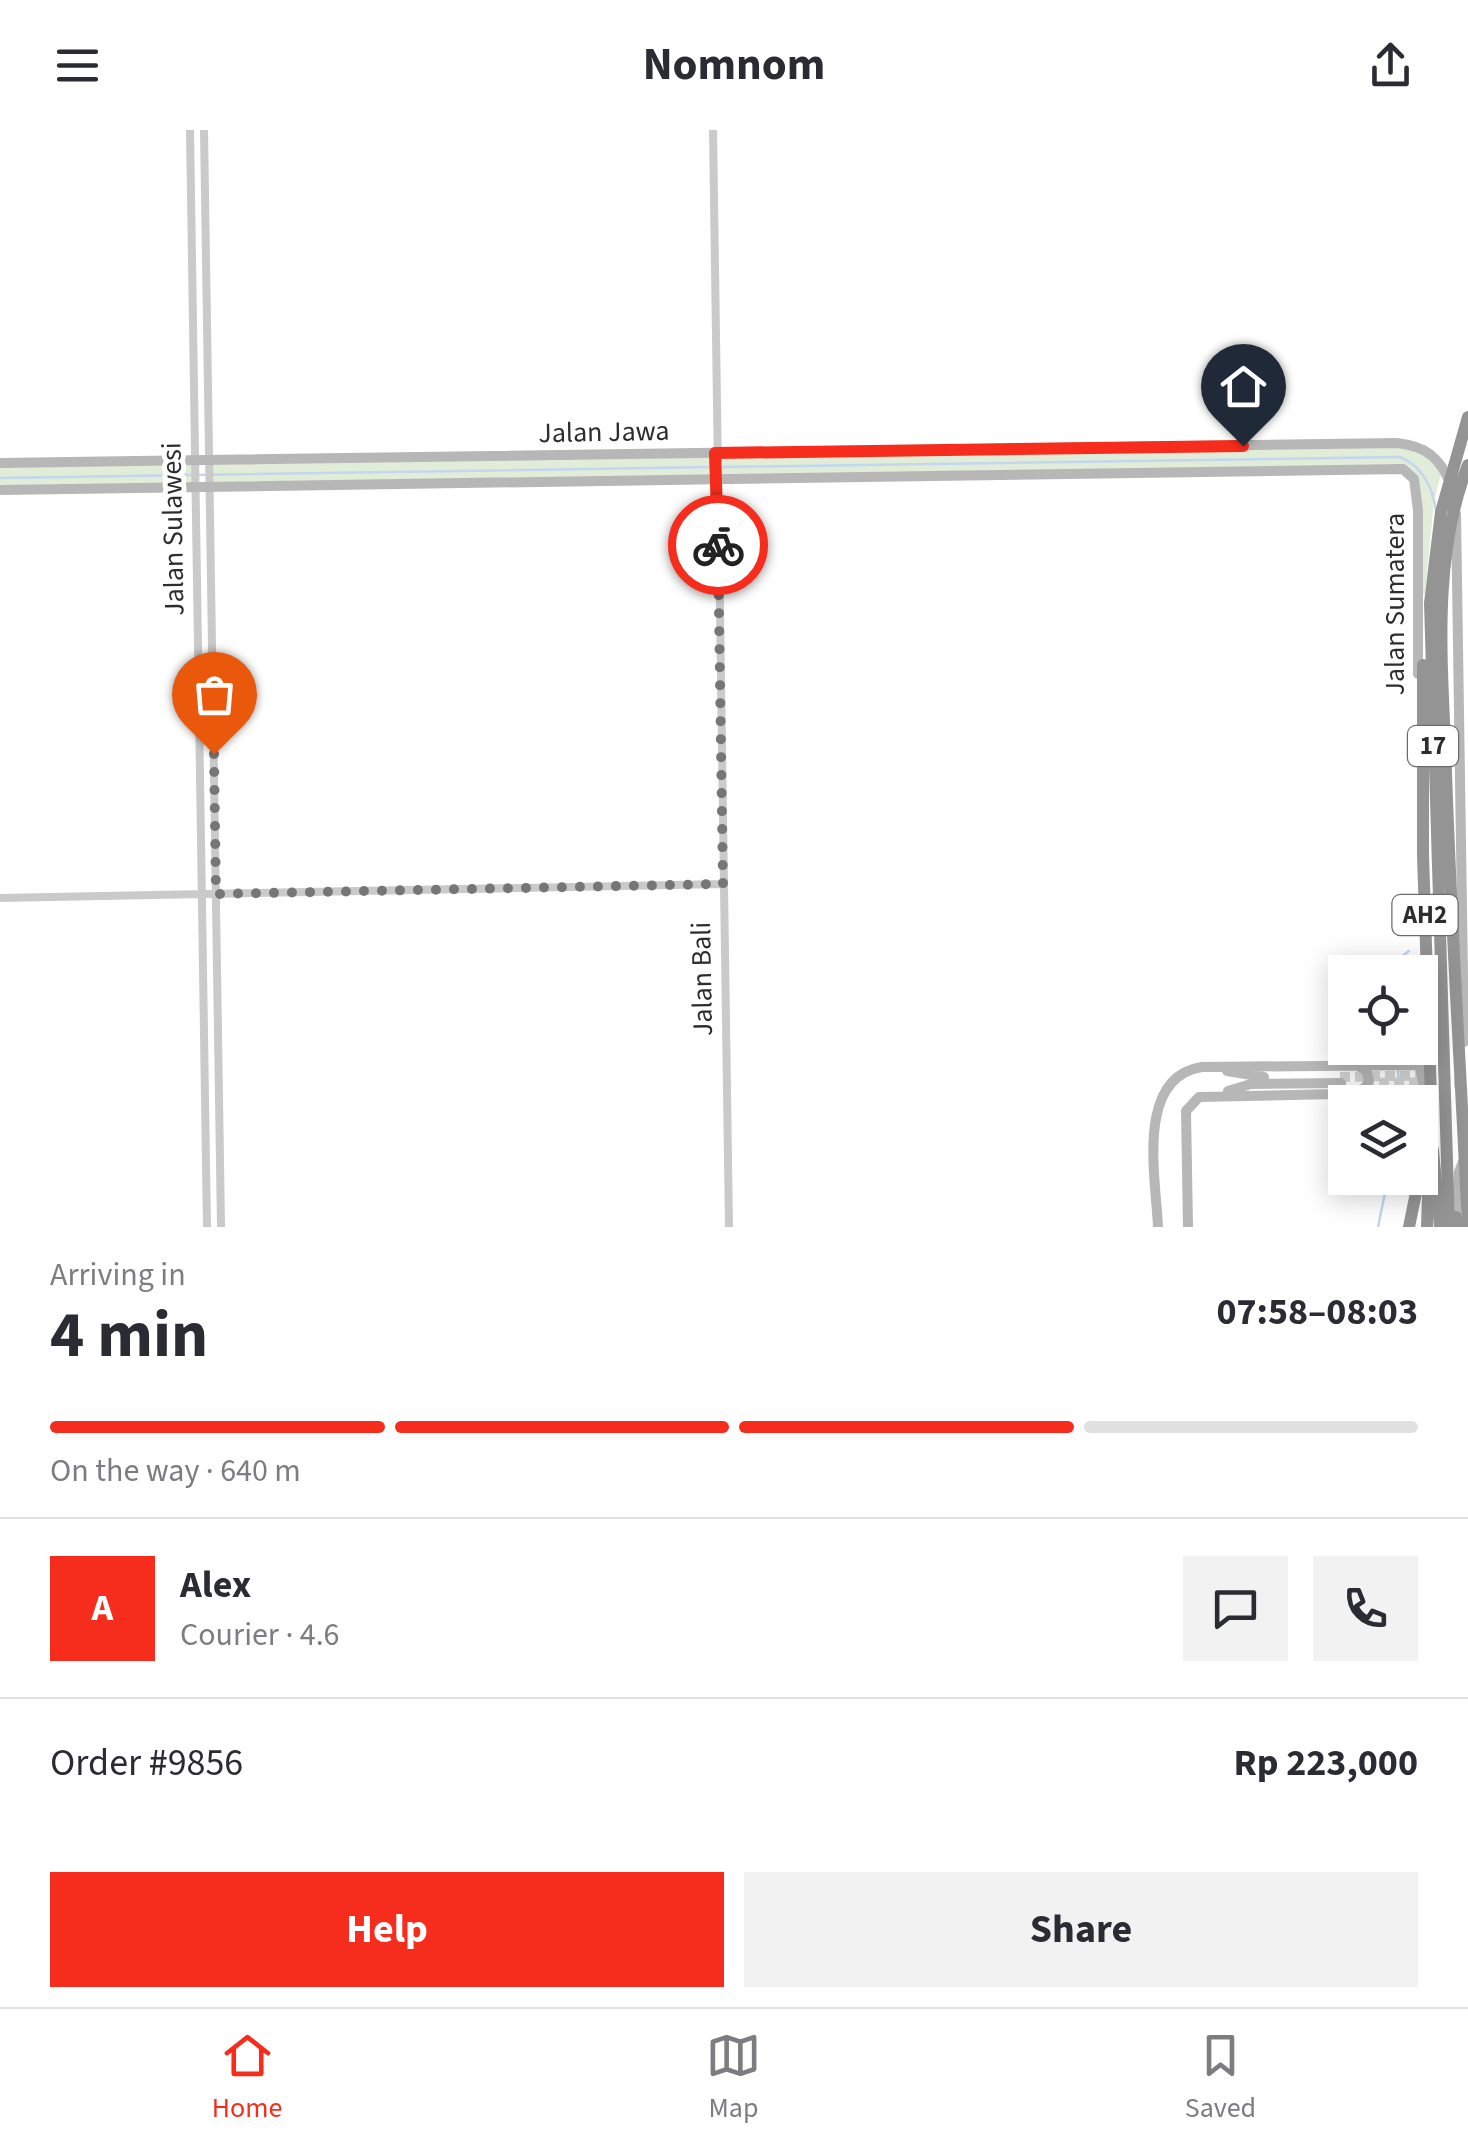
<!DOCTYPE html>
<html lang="en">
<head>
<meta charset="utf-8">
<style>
	:root { --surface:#fff; --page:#f2f2f3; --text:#2b2b33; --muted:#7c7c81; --line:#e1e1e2; --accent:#f62c1d }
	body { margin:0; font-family:"Source Sans 3",sans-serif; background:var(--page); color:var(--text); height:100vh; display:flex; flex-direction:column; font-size:38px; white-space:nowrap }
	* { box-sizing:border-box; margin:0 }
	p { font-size:32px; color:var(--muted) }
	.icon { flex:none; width:55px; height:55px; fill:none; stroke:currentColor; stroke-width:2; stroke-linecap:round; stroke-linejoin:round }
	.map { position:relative; height:1097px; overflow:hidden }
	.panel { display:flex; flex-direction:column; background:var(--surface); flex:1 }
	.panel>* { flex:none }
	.fabs { position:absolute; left:1328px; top:825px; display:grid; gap:20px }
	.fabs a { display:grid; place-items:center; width:110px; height:110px; border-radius:0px; background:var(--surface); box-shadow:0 5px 25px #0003; font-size:50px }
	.pin { position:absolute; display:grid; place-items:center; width:85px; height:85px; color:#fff; margin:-102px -42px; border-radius:50% 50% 50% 0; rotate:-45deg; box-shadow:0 0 10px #0007 }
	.pin .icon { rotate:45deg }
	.courier { position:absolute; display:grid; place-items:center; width:100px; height:100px; margin:-50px; border:8px solid #f62c1d; border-radius:50%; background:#fff; color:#222; box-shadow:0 2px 12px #0007 }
	.head em { font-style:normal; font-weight:700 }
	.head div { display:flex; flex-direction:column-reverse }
	.head { display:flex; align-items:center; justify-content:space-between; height:170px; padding:0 50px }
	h1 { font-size:65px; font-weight:700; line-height:75px }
	.bar { display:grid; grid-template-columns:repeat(4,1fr); gap:15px 10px; align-content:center; height:120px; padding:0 50px }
	.bar i { height:12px; border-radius:8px; background:var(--line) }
	.bar .current { background:var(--accent) }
	.bar p { grid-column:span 4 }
	.line { display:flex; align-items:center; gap:25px; padding:0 50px; border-top:2px solid var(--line) }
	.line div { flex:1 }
	.round { display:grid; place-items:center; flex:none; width:105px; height:105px; border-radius:0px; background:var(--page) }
	.button { display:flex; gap:20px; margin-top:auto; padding:20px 50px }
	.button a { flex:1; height:115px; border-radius:0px; background:var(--accent); color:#fff; font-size:40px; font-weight:700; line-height:115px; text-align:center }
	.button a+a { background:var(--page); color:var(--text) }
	header { display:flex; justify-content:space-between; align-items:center; height:130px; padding:0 50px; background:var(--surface); font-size:45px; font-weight:700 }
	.menu { display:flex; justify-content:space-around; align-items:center; height:140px; border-top:2px solid var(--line); background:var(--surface); font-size:28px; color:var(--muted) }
	.menu a { display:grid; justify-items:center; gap:5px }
	.menu .current { color:var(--accent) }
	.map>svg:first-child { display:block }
</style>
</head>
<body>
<header><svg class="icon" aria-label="menu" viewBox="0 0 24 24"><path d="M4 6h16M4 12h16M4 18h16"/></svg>Nomnom<svg class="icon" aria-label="share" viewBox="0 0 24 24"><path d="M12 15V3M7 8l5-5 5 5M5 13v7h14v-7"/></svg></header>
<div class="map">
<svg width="1468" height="1097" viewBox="0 0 1468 1097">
	<rect width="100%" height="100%" fill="#fff"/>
	<path fill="#e1ecd9" d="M1408,314L1443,337L1434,371L1425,463L1417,469L1418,381L1408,342L210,359L209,330Z
		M195,330V359L0,360V333Z"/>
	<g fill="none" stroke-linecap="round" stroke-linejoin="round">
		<path stroke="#c3d7ee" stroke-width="2.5" d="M721,337L1400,327C1422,336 1433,357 1436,381
			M0,348L713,337
			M1396,842V831L1409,821
			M1398,918V931
			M1398,939L1399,961
			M1378,1097L1388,1048"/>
		<path stroke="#d5d5d5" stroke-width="10" stroke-dasharray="10 5" stroke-linecap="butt" d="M1340,947L1429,945
			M1364,953L1468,952"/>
		<path stroke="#cacaca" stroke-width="8" d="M190,0L207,1097
			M204,0L221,1097
			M713,0L729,1097
			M0,768L723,754"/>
		<path stroke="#b7b7b7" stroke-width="10" d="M0,333L1397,313C1425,316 1440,327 1450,353
			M0,360L1403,339L1414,349L1418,381V544
			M1456,384L1464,912
			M1421,836C1421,874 1412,939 1430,972
			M1227,941L1264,947
			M1228,961L1251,954L1341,953
			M1356,962L1366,957L1369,950L1366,940L1358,936
			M1456,1087L1459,1042L1464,1029
			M1158,1097C1156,1048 1135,947 1202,937L1421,935
			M1188,1097L1186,981L1199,967L1424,962"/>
		<path stroke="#949494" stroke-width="12" d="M1433,1020L1440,1097
			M1420,1042L1426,1015
			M1456,1087L1457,1097
			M1409,1097L1419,1048"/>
		<path stroke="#949494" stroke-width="12" d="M1423,535V725L1431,967L1427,1097
			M1449,1097L1430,473L1441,382L1468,287
			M1468,1097C1461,945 1451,794 1446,642C1443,540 1430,432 1468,335"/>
	</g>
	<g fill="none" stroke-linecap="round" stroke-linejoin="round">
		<path stroke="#767676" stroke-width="10" stroke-dasharray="0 18" d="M214,624L216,764L723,754L718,415"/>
		<path stroke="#f62c1d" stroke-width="12" d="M718,415L715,323L1243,316"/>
	</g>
	<g text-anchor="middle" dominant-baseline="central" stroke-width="10" stroke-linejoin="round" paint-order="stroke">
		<g fill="#fff" stroke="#6c6c6c" stroke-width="2.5">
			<rect x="1408" y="596" width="50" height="40" rx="8"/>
			<rect x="1392.5" y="765" width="65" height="40" rx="8"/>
		</g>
		<g font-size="25" font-weight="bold" fill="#2d2d2d">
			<text x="1433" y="616">17</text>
			<text x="1425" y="785">AH2</text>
		</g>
		<g font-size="28" fill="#2d2d2d" stroke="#fff">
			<text transform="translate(604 302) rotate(-1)">Jalan Jawa</text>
			<text transform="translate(173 399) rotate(-91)">Jalan Sulawesi</text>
			<text transform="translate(1395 474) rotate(-90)">Jalan Sumatera</text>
			<text transform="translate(702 849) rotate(-91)">Jalan Bali</text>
		</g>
	</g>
</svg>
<div class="fabs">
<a><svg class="icon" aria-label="locate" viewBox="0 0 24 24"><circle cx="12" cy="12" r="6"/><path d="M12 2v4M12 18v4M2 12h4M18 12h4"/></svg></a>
<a><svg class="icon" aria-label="layers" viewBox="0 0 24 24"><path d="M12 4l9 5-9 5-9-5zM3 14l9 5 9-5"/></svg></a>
</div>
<div class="pin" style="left:214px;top:624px;background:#ea580c"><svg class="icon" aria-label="bag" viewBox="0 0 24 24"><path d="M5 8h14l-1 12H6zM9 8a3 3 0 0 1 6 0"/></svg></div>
<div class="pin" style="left:1243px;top:316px;background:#1f2937"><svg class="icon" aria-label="home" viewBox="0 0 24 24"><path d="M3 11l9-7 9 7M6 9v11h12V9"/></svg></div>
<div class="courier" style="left:718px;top:415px"><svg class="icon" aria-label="bike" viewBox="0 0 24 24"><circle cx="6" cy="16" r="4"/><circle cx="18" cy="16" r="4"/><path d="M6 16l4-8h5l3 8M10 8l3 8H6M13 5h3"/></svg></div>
</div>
<section class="panel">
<div class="head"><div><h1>4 min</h1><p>Arriving in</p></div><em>07:58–08:03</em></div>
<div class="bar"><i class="current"></i><i class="current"></i><i class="current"></i><i></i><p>On the way · 640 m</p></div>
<div class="line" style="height:180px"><b class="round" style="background:var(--accent);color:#fff">A</b><div><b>Alex</b><p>Courier · 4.6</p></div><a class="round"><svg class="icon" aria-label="chat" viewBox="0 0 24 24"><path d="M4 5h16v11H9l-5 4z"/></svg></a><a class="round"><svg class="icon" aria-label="phone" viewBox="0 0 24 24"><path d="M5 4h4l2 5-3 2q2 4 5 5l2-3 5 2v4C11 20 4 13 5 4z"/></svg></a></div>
<div class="line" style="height:130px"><div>Order #9856</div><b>Rp 223,000</b></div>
<div class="button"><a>Help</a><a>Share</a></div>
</section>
<nav class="menu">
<a class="current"><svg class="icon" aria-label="home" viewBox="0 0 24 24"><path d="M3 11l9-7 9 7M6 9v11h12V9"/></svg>Home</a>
<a><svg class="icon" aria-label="map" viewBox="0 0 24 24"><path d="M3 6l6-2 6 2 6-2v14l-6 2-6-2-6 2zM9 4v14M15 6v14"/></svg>Map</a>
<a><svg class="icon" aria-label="saved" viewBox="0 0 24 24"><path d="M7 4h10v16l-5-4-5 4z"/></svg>Saved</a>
</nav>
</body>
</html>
